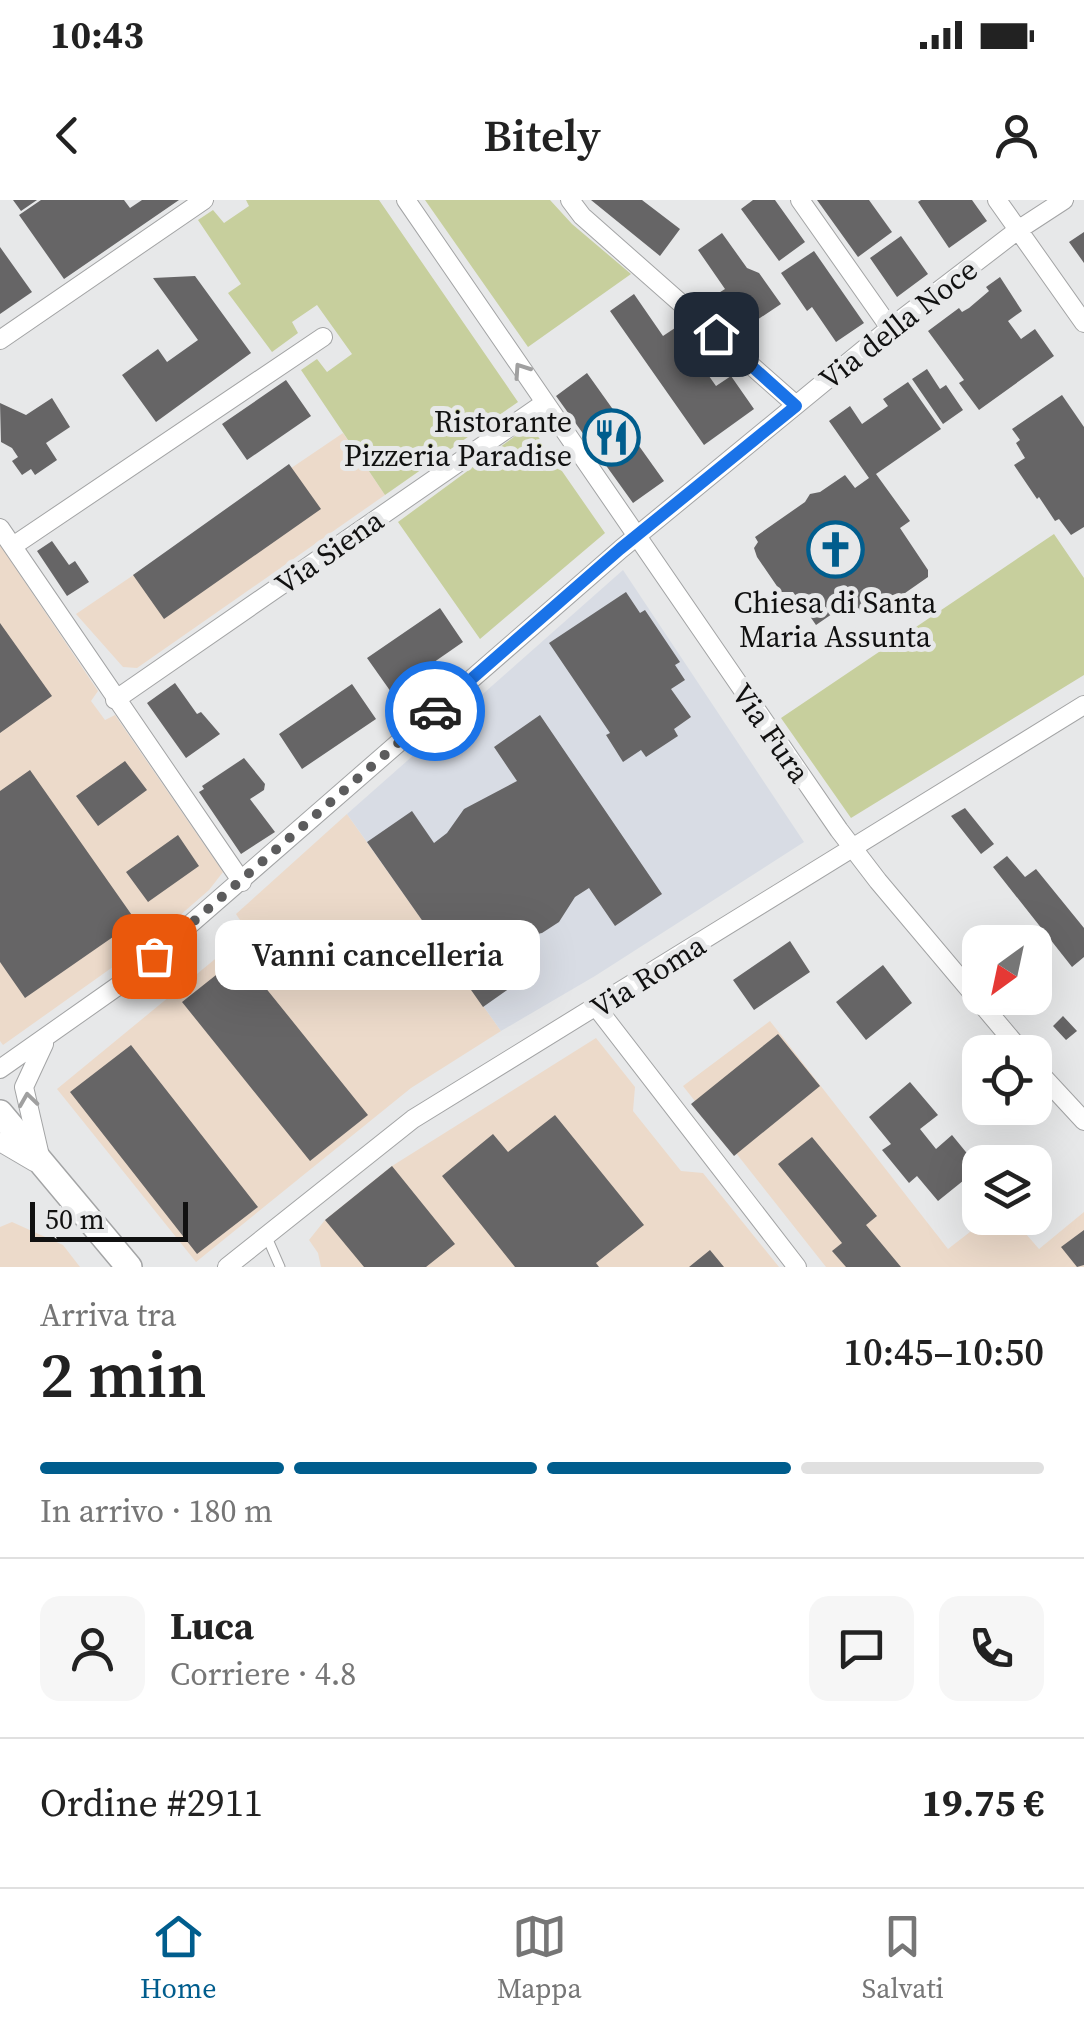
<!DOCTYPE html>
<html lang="it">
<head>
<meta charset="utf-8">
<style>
	:root { --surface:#fff; --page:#f6f6f6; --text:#222; --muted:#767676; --line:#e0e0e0; --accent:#005d8d }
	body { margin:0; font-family:"Source Serif 4",serif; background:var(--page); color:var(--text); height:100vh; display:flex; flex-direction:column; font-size:38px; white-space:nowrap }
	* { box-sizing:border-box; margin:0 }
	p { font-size:32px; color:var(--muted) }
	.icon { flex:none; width:55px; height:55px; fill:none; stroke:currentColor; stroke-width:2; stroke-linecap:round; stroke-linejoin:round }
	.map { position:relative; height:1067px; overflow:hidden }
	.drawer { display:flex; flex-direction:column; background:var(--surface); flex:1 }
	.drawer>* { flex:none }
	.needle { width:65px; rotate:213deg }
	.controls { position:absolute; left:962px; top:725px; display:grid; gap:20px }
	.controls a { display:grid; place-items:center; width:90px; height:90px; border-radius:20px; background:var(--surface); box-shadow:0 10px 40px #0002; font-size:50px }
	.scale { position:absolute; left:30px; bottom:25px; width:158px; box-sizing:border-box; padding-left:10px; border:5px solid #111; border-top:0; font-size:28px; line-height:35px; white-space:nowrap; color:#111; -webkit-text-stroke:8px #e7e8e9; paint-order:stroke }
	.pin { position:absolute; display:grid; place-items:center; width:85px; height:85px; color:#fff; margin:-42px; border-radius:20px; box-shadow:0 5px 15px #0006 }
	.courier { position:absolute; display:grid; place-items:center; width:100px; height:100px; margin:-50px; border:8px solid #1a73e8; border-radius:50%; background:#fff; color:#222; box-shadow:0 2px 12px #0007 }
	.bubble { position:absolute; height:70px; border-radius:20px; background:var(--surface); box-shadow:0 10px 40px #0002; font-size:32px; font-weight:600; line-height:70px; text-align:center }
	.headline em { font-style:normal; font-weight:600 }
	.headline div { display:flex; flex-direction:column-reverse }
	.headline { display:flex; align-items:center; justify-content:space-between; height:170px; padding:0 40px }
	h1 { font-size:65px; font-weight:600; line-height:75px }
	.bar { display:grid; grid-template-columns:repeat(4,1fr); gap:15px 10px; align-content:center; height:120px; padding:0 40px }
	.bar i { height:12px; border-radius:8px; background:var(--line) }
	.bar .active { background:var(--accent) }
	.bar p { grid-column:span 4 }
	.line { display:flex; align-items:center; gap:25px; padding:0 40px; border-top:2px solid var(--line) }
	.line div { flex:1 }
	.round { display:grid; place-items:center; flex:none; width:105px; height:105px; border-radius:20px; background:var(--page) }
	.status { display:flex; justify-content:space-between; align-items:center; height:70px; padding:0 50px; background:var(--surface); direction:ltr }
	.status svg { height:28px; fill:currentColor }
	header { display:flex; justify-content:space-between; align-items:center; height:130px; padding:0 40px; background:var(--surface); font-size:45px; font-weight:600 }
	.menu { display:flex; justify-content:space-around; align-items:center; height:140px; border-top:2px solid var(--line); background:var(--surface); font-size:28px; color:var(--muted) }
	.menu a { display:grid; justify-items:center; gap:5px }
	.menu .active { color:var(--accent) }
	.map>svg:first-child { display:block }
</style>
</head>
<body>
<div class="status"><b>10:43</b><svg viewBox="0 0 49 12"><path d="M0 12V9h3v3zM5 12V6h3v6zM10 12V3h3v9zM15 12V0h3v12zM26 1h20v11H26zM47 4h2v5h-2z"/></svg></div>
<header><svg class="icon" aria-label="back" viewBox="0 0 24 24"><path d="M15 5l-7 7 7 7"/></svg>Bitely<svg class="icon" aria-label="person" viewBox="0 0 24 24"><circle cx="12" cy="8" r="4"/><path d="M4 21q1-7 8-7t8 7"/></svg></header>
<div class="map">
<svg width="1084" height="1067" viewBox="0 0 1084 1067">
	<rect width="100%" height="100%" fill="#e7e8e9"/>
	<path fill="#ecdaca" d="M343,233L385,295L137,468L123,467L76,414Z
		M0,345L98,491L91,501L105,520L115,515L223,672L209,690L155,737L3,845L0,841Z
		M347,614L501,831L411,888L196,1062L57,889L248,732L236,714Z
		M770,821L948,1049L988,1018H1012L1039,1049L1084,1012V1067H826L683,886Z
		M596,838L635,887L633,911L681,971L703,973L779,1067H321L318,1053L309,1040L325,1020L392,966Z
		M12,1022L63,1045L80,1067H0V1027Z"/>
	<path fill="#d8dce4" d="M623,370L804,642L595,776L501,831L347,614Z"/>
	<path fill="#c7cf9d" d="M246,0H379L518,202L385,295L301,170L317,159L327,172L352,154L317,105L292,122L298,133L272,152L228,93L241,84L198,20L213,10L224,23L249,6Z
		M425,0H550L572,24L631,74L528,147Z
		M530,225L605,333L480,439L398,322Z
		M1054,334L1084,378V475L851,618L781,518Z"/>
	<path fill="#666566" d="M13,0H37L21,11Z
		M41,0H124L130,8L142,0H179L64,79L19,15Z
		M591,0H642L680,29L660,56Z
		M753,0H775L805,42L779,61L741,9Z
		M817,0H869L892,32L858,57Z
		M921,0H972L987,21L949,48L918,2Z
		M1084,32V63L1069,42Z
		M722,33L747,68L759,73L781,104L742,130L717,94L725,89L698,50Z
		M901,36L928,74L897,97L870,58Z
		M0,47L32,92L0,114Z
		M814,51L864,123L836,142L812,107L807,111L781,73Z
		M195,76L251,153L156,222L122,175L158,149L167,162L198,140L153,78Z
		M1000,77L1022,111L1008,121L1021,139L1035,129L1054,156L979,210L959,183L964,180L928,131L959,108L962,112L969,108L989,91L986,87Z
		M634,94L663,136L675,128L716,186L731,176L754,209L704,245L610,111Z
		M927,169L940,189L946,185L963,210L943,224L912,179Z
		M587,173L664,281L633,303L556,196Z
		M286,180L311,216L247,260L222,224Z
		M908,182L941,229L876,274L910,321L900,328L928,370V377L885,407L881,401L860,414L848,403L816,425L793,392H781L757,357L754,348L758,342L755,337L805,302L810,294L820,292L845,275L855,288L869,278L829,221L850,206L862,224L888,206L883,199Z
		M1062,195L1084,227V327L1071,335L1059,319L1055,321L1039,297L1037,299L1014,265L1025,258L1016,243L1020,240L1012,229Z
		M52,198L70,227L46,243L57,260L35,275L31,269L22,275L12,261L18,257L12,248L1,242L0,203L26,215Z
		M289,264L321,309L164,419L133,375Z
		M52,341L69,365L75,361L89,382L67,396L37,351Z
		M626,392L640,413L645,410L680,462L675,465L685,480L671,489L691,517L674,529L678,536L646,557L641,550L623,562L606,535L610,533L549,443Z
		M440,408L463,442L391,492L367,458Z
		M0,423L52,496L0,533Z
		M175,483L197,514L201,512L220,534L186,558L147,503Z
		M352,484L376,519L302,569L279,534Z
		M540,515L662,694L615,726L589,688L575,697L559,722L542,733L518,738L506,746L527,776L483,807L367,642L412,611L434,643L447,633L464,609L517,581L494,547Z
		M244,558L265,584L264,590L250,599L275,632L241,654L199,592L204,589L202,586Z
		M125,561L147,590L98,626L76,596Z
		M30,570L136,721L25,798L0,762V591Z
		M965,608L994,644L981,654L951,616Z
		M178,635L199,666L148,702L126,672Z
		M1007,656L1025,677L1036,669L1084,728V757L1072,767L993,667Z
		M790,741L810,772L754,810L733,780Z
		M240,756L368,915L310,961L182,802Z
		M883,765L912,803L866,840L836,802Z
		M1063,816L1077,831L1066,840L1053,826Z
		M778,834L820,886L734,956L691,904Z
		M131,845L258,1007L197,1054L70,892Z
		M910,882L938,915L920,929L936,949L952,935L979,968L938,1001L917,976L909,983L882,950L891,944L869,917Z
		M555,915L644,1025L596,1063L599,1067H515L442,976L493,934L508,952Z
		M812,937L877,1016L866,1025L901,1067H846L832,1051L842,1043L778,964Z
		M392,966L455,1044L426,1067H364L325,1020Z
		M1084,1030V1065L1077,1067L1061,1047Z
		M710,1050L724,1067H689Z"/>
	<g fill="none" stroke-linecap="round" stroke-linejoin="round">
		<defs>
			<path id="lane" d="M266,1035L280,1067"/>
			<path id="street" d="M406,0L839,630L878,681L1022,852
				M570,0L582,16L796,205
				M800,0L890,128
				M997,0L1084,123
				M0,140L204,0
				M0,328L242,682
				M13,346L323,137
				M115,500L543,204
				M597,808L797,1067
				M1035,868L1084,921
				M0,869L125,781L621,349L890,128L1018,30L1064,0
				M0,942L34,962
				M40,956L24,887L44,844
				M227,1067L413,919L1084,505"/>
			<path id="secondary" d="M0,913L129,1067"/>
		</defs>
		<use href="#lane" stroke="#a3a4a5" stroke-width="11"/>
		<use href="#street" stroke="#a3a4a5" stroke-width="20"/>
		<use href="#secondary" stroke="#a3a4a5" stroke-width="28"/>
		<use href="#lane" stroke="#fff" stroke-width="9"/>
		<use href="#street" stroke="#fff" stroke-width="18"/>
		<use href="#secondary" stroke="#fff" stroke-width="25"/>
	</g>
	<defs><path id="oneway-chevron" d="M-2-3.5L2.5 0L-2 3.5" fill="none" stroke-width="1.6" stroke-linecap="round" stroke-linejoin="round" transform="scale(2.5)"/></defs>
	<g stroke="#a0a0a0">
		<use href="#oneway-chevron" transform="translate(521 170) rotate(-124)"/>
		<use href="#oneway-chevron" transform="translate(28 900) rotate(-98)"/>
	</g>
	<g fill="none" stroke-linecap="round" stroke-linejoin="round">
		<path stroke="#5c5c5d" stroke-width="10" stroke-dasharray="0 18" d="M154,756L435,511"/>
		<path stroke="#1a73e8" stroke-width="12" d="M435,511L620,349L796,206L716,134"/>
	</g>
	<defs>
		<symbol id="restaurant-ring" viewBox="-11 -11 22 22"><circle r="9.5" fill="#e7e8e9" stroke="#005d8d" stroke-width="1.5"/><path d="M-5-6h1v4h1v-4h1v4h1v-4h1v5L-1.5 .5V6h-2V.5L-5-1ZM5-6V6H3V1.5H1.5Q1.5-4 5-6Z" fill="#005d8d"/></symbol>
		<symbol id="church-ring" viewBox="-11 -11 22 22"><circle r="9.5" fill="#e7e8e9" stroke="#005d8d" stroke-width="1.5"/><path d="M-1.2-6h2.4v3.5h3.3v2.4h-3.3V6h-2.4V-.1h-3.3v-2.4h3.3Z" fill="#005d8d"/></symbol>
	</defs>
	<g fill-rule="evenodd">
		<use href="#restaurant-ring" x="580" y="206" width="63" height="63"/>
		<use href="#church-ring" x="804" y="318" width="63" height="63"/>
	</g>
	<g text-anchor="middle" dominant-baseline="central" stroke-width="10" stroke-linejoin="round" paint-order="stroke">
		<g font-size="30" fill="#111" stroke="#e7e8e9">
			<text transform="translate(898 124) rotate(-38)">Via della Noce</text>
			<text transform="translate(329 352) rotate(-35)">Via Siena</text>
			<text transform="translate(771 533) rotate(55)">Via Fura</text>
			<text transform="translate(648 776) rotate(-32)">Via Roma</text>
		</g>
		<g font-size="30" fill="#111" stroke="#e7e8e9" text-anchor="end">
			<text x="572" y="221">Ristorante<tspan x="572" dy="34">Pizzeria Paradise</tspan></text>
			<text x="835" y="402" text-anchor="middle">Chiesa di Santa<tspan x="835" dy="34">Maria Assunta</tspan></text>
		</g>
	</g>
</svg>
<div class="controls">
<a><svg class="needle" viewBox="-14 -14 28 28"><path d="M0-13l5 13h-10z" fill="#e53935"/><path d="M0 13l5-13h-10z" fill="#767676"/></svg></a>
<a><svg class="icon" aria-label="locate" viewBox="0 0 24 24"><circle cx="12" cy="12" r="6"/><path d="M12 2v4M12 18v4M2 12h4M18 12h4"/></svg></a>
<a><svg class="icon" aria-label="layers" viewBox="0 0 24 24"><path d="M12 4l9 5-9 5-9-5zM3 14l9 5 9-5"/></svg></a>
</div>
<div class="scale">50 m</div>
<div class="pin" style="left:154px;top:756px;background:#ea580c"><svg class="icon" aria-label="bag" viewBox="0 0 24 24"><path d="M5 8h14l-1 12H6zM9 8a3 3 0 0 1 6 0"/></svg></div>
<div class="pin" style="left:716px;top:134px;background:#1f2937"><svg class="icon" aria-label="home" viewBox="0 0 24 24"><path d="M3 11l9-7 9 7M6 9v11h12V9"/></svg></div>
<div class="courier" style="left:435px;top:511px"><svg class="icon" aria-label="car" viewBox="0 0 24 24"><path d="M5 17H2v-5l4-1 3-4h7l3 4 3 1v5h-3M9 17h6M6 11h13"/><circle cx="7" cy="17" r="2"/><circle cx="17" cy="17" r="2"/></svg></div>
<div class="bubble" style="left:215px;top:720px;width:325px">Vanni cancelleria</div>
</div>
<section class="drawer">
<div class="headline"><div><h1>2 min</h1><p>Arriva tra</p></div><em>10:45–10:50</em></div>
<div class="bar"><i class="active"></i><i class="active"></i><i class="active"></i><i></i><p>In arrivo · 180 m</p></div>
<div class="line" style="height:180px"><a class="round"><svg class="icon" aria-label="person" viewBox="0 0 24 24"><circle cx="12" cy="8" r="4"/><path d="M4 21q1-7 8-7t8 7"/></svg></a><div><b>Luca</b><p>Corriere · 4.8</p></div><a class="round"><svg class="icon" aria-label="chat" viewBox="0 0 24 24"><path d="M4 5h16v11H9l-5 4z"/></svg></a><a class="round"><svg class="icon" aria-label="phone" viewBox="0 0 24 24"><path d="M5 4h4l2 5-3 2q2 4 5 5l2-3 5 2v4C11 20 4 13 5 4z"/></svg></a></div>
<div class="line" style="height:130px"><div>Ordine #2911</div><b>19.75 €</b></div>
</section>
<nav class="menu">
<a class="active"><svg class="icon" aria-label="home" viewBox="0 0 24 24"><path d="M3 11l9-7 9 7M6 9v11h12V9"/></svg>Home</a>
<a><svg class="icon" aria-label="map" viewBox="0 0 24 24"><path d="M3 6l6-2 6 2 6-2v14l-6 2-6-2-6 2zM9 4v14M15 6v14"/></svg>Mappa</a>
<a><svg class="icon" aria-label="saved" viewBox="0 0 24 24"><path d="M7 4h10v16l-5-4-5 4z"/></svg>Salvati</a>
</nav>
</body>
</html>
